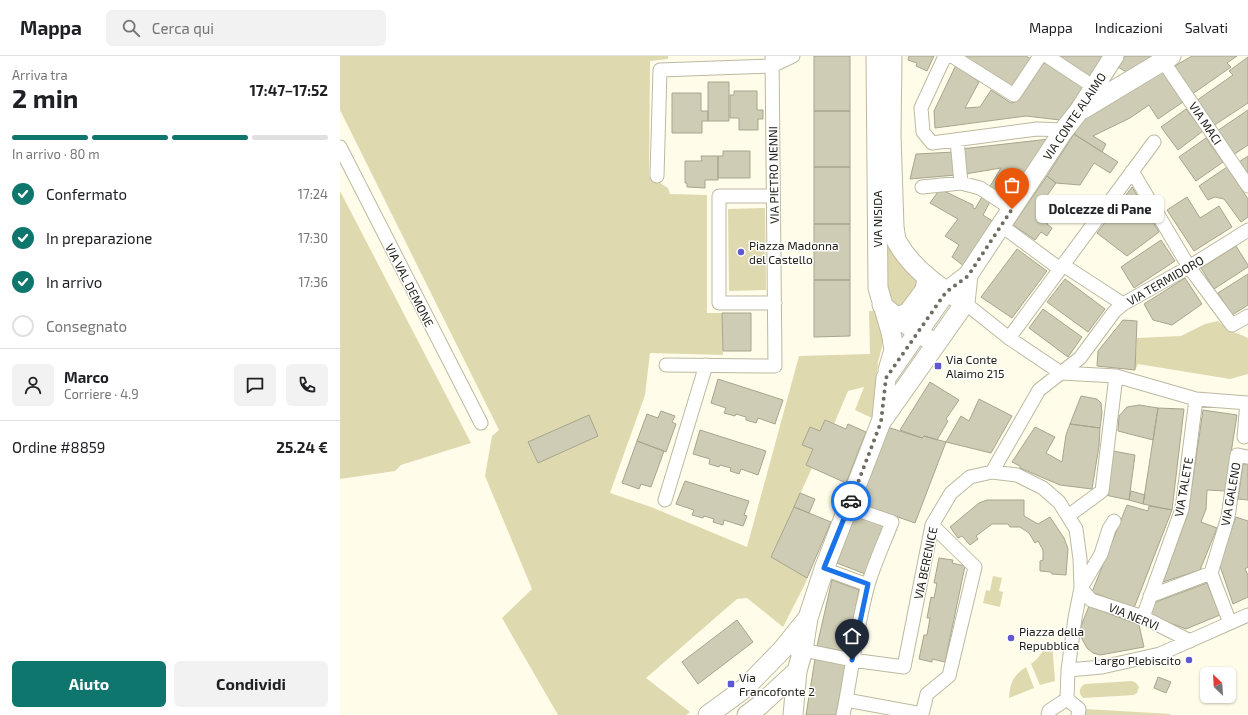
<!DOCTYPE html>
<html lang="it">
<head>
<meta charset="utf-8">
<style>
	:root { --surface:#fff; --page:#f2f2f2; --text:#202124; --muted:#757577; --line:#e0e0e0; --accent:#0f766e }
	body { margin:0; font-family:"Exo 2",sans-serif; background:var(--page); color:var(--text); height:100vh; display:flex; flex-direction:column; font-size:15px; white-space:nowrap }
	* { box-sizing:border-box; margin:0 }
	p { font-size:13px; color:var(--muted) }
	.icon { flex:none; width:22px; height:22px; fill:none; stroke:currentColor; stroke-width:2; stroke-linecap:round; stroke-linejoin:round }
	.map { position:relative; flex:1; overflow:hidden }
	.details { display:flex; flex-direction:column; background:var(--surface); width:340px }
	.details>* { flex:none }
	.needle { width:26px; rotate:335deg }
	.buttons { position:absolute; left:860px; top:611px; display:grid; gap:8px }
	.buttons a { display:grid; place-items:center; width:36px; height:36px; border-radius:6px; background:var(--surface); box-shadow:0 1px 3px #0004; font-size:20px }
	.pin { position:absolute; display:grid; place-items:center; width:34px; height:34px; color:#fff; margin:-41px -17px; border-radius:50% 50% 50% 0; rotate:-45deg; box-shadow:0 0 4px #0007 }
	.pin .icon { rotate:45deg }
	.courier { position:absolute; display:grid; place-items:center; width:40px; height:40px; margin:-20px; border:3px solid #1a73e8; border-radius:50%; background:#fff; color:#222; box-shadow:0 1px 5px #0007 }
	.bubble { position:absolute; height:28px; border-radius:6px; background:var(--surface); box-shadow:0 1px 3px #0004; font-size:13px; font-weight:700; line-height:28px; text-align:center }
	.head em { font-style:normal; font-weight:700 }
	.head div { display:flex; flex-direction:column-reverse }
	.head { display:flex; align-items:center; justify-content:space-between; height:68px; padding:0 12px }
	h1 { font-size:26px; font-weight:700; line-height:30px }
	.bar { display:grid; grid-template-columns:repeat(4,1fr); gap:6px 4px; align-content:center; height:48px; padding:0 12px }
	.bar i { height:5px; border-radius:3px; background:var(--line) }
	.bar .selected { background:var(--accent) }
	.bar p { grid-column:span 4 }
	.line { display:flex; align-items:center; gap:10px; padding:0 12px; border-top:1px solid var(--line) }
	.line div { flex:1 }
	.round { display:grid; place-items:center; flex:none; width:42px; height:42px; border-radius:6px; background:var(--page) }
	ol { padding:0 12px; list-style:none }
	li { display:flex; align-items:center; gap:12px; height:44px }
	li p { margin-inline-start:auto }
	li .icon { padding:4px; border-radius:50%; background:var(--accent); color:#fff; stroke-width:4 }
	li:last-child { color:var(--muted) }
	li i { width:22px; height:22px; border:2px solid var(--line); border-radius:50% }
	.primary-button { display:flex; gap:8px; margin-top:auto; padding:8px 12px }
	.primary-button a { flex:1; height:46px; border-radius:6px; background:var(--accent); color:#fff; font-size:16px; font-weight:700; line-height:46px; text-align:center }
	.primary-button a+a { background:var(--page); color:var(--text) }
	header { display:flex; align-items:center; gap:24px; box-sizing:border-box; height:56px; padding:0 20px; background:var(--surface); border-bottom:1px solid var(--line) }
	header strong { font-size:19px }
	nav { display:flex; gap:22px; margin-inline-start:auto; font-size:14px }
	.search { width:280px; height:36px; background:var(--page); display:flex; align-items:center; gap:10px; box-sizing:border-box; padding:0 14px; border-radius:6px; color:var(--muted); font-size:15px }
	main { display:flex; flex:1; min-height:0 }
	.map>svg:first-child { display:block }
</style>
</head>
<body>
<header>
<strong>Mappa</strong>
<div class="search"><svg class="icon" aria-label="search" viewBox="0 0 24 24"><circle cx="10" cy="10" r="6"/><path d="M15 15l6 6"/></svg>Cerca qui</div>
<nav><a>Mappa</a><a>Indicazioni</a><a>Salvati</a></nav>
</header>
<main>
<section class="details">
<div class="head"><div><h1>2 min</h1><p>Arriva tra</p></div><em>17:47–17:52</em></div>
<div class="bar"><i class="selected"></i><i class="selected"></i><i class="selected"></i><i></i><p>In arrivo · 80 m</p></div>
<ol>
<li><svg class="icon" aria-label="check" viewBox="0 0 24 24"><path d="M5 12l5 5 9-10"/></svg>Confermato<p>17:24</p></li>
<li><svg class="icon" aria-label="check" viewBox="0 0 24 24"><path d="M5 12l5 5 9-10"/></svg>In preparazione<p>17:30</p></li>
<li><svg class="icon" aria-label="check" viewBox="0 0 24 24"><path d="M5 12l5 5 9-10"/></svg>In arrivo<p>17:36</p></li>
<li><i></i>Consegnato</li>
</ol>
<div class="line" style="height:72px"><a class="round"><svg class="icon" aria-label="person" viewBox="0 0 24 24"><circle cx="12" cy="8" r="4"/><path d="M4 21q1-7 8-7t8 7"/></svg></a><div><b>Marco</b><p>Corriere · 4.9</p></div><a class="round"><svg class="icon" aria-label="chat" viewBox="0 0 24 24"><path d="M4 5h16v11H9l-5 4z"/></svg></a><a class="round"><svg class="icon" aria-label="phone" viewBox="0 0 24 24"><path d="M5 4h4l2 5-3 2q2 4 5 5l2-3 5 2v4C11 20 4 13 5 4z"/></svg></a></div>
<div class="line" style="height:52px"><div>Ordine #8859</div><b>25.24 €</b></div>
<div class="primary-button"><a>Aiuto</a><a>Condividi</a></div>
</section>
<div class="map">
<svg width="908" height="659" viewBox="0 0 908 659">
	<rect width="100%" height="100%" fill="#fffce9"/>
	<path fill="#dfd9af" d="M0,0H328V3L310,5L309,120L328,132L330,138L367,139V257H382L383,299L310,297L305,339L270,437L311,451L407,491L459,300L530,298L529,255H534L542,272L543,280L542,291L538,306L532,362L515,354L524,331L508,335L494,368L485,364L480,375L462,389L473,393L466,409L472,412L431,501L467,522L466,526L443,571L407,542L397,543L306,622L350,656L346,659H218L162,562L192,533L145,420L152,380L159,374L0,54Z
		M0,135L131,387L61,409L55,415L0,423Z
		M425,152L426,234L389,235L388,153Z
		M546,191H551L577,225L579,230L571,242L557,254C543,237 547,212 546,191Z
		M878,265L887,273L908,282V318L890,323L798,308L795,314L797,282L841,280L865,268Z
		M653,520L662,522L659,535L663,536L660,551L643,547L646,534L650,535Z
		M706,587H712L715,625L700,629L691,608C699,602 703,596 706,587Z
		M686,611L694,632L669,642C670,626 673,620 686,611Z
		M792,625L796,627L799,631L797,637L794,639L743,642C738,637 739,631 745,628Z
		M745,653L831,658L830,659H744Z"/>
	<path fill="#cfccb5" stroke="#a7a58e" d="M474,0H510V55H474Z
		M569,0H594L587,15L576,10L577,7L568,4Z
		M624,0H686L691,3L671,32Z
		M713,0H762L763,1L749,24Z
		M785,0H817L788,17L778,11Z
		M852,0H897L887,7L891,11L851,39L833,11Z
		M908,1V47L873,70L856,45L893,19L889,15Z
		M706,2L745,29L720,64L686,60L595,72L594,55L616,9L639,26L625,52L640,51L651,34L671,47L677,45Z
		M822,15L843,46L818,63L809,49L790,62L753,80L766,88L762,96L734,78L744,62Z
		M368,26H389V65H368Z
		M394,35H417V54H423V63H418V74H399V62H390V39H394Z
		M332,37H361V55H368V65H362V77H332Z
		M846,53L863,75L838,94L821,71Z
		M908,54V89L893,99L877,75Z
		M474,55H510V111H474Z
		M734,78L778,106L770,117L754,107L740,129L716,127L707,120Z
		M866,82L883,106L856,125L839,101Z
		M709,83L668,145L649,132L661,112L625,118L621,93Z
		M383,95H410V122H378V100H383Z
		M615,96L616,119L570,123L576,98Z
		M361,100H378V124H365V132L347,131V127H345V105H362Z
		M908,100V119L899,106Z
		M474,111H510V168H474Z
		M887,111L908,143V161L901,166L884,143L875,141L868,144L859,130Z
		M707,120L716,127L706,141L719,151L707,168L712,172L707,180L701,176L695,184L673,169Z
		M792,131L819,176L787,200L757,177Z
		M600,133L633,149V152L635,153L643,139L651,144L643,159L654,166L625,211L612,201L619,189L605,180L618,163L590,147Z
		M847,141L860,162L879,150L892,171L854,195L827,154Z
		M474,168H510V224H474Z
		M821,184L835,205L794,232L781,211Z
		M896,190L908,209V211L874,233L861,212Z
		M677,193L707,215L672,262L641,241Z
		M908,218V249L892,259L878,237Z
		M845,222L862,248L832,269L813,264L804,248Z
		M725,223L765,253L748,276L707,246Z
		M474,224H510V280L474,281Z
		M703,253L742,281L728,301L689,272Z
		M382,257H411V295H383Z
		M783,264L797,265L795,314L757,310L758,295Z
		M378,323L443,344L435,368L418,362L416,367L406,364V361L396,358L395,360L384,357L386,352L371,347Z
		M590,326L619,344L606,363L608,365L597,384L584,380L582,382L560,374Z
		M741,340L757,343L761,347L762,357L760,372L730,368Z
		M639,343L672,360L651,397L606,386L621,360L629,365Z
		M799,349L818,352L813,384L778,375L779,360L787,351Z
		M818,352L844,353L832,454L803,448Z
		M863,354L897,359L885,435L867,434L866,453L861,466L877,472L860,514L823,526L848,457Z
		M321,355L335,360L332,366L336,368L326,396L297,385L307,358L318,362Z
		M249,359L258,380L198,407L188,386Z
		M485,364L506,373L508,368L526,376L506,427L466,409L473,393L462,389L470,371L480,375Z
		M730,368L760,372L759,390L752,433L720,429L680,412V410L672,406L695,371L715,381L706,397L722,406L726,379Z
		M547,371L582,382L584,380L606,386L575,467L518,447Z
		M360,374L426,395L418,419L401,413L399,418L390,415L391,412L380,409L379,411L369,408L370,403L353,398Z
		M297,385L324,395L311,431L301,428L299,433L282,427Z
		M773,395L795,399L789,444L765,439Z
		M903,408H908V444L898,443Z
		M345,425L409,445L404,459L407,460L403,470L384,464L383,469L373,466L374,463L364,460L363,462L352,459L354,454L336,448Z
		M791,435L805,439L803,448L789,444Z
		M460,437L475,443L469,457L454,451Z
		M647,444H684V460L698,468L710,461L724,482L728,493L726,519L712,518L711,516L700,515V505L703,504V494L698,485L695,487L689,477L680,471H670L668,468H652L636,480L638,483L630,489L622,480L618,482L610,471L639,447Z
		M787,449L808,455L809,450L832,454L794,552L752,536Z
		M454,451L491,466L467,522L431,501Z
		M515,459L543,470L525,518L497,507Z
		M896,461L908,465V511L905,513L908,519V541L893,548L879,507Z
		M599,502L613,504L612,507L625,510L605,606L592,603V606L579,603L584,579H587L590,562H587L591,541L594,542L597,527H594Z
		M492,524L519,534L507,596L477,590Z
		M867,527L880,559L846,573L809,559L813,547Z
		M749,550L799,569L804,591L760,599L753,597L747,592L742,583L740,575L743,565Z
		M397,564L413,586L358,628L342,606Z
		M475,603L506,608L496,659H466Z
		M818,621L831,626L826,637L814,632Z"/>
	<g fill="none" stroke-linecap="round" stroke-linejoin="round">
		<defs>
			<path id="street" d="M605,0L581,52L583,76L592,87L697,73L724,74
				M612,0L674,39L700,0
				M707,0L754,31
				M823,5L908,130
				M617,84L621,127
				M0,91L141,367
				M792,115L849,211L892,269
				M317,120L320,14L432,10L453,0
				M582,131L621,127L640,132L672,153
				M433,140H379V247H435
				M662,170L720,213
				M723,209L783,248
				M625,247L669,282L721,317L776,320L856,343L908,347
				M892,269L908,260
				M669,282L814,86
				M326,309L435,310L432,0
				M904,381L907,347
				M652,416L699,334L740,302L774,256L783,248L849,211L908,174
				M325,444L366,309
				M728,460L762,435L776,320
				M774,465L769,473L761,498L741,532L751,544L803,561L850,585
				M484,513L528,529
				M810,540L871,517
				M803,561L842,453L856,343
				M890,567L871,517L888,461L897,399L908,401
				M455,594H463L512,604L564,611L592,469L611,437L630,421L652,416L677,419L703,432L719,446L736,473L740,503L741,532L735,562L728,614L727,643L709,655L708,659
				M728,614L762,611L820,598L908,559
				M727,643L739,653L738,659
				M506,644L582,658L587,638L609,620L635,511L592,469
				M503,659C512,616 516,572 528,529C534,508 544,487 552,466L509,451"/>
			<path id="secondary" d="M536,0L538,232L551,276L554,294L548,314
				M552,0L551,79L554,171C555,176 555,182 557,186C571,211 594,228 617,242
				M743,53L831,0
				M542,249L556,261L588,283
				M556,261L568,257L585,234L587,222
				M542,362L546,322L606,236L628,219L724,74L739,55L774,0
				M368,659L405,632L442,594L467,563
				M407,659L419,650L457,615
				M453,659L457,615L463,594L468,562L484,513L541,366L625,247L628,219"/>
		</defs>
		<use href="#street" stroke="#bcb9a2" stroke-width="15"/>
		<use href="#secondary" stroke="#bcb9a2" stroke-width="21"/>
		<use href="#street" stroke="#fff" stroke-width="13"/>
		<use href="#secondary" stroke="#fff" stroke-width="19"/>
	</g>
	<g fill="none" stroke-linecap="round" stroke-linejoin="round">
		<path stroke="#6f6d61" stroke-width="4" stroke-dasharray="0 7.2" d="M511,445L541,366L546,322L606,236L628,220L672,153"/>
		<path stroke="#1a73e8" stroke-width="5" d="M511,445L484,512L528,528L512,604"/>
	</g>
	<g fill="#6058d1" stroke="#fff" stroke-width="1.5">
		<circle cx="401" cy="196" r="4"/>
		<rect x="594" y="306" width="8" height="8" rx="2"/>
		<circle cx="671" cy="582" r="4"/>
		<circle cx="849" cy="604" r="4"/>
		<rect x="387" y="624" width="8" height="8" rx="2"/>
	</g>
	<g text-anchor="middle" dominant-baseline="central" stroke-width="3" stroke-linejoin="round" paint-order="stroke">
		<g font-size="12" fill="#212018" stroke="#fff">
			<text transform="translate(734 60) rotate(-56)">VIA CONTE ALAIMO</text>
			<text transform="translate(866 67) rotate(56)">VIA MACI</text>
			<text transform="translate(433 119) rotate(-91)">VIA PIETRO NENNI</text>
			<text transform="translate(537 163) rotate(-90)">VIA NISIDA</text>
			<text transform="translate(825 224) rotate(-30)">VIA TERMIDORO</text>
			<text transform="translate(70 229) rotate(63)">VIA VAL DEMONE</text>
			<text transform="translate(843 431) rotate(-80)">VIA TALETE</text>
			<text transform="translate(890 438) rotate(-80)">VIA GALENO</text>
			<text transform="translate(585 507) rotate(-78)">VIA BERENICE</text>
			<text transform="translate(794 560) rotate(22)">VIA NERVI</text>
		</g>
		<g font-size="12" fill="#212018" stroke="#fff" text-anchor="start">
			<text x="409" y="189">Piazza Madonna<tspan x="409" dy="14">del Castello</tspan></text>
			<text x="606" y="303">Via Conte<tspan x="606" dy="14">Alaimo 215</tspan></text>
			<text x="679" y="575">Piazza della<tspan x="679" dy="14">Repubblica</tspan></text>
			<text x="841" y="604" text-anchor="end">Largo Plebiscito</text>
			<text x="399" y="621">Via<tspan x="399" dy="14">Francofonte 2</tspan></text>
		</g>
	</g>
</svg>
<div class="buttons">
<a><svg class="needle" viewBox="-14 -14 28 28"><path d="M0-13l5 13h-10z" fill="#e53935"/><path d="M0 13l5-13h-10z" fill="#757577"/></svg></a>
</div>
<div class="pin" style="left:672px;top:153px;background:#ea580c"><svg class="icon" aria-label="bag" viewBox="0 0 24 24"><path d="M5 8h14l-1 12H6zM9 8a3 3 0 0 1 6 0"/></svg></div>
<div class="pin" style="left:512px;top:604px;background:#1f2937"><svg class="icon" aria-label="home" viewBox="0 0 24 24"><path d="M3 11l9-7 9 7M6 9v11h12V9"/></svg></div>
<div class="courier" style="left:511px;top:445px"><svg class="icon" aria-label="car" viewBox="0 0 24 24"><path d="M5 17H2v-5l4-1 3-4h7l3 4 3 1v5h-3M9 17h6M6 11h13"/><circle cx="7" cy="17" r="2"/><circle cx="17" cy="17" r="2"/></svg></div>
<div class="bubble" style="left:696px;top:139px;width:128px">Dolcezze di Pane</div>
</div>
</main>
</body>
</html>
